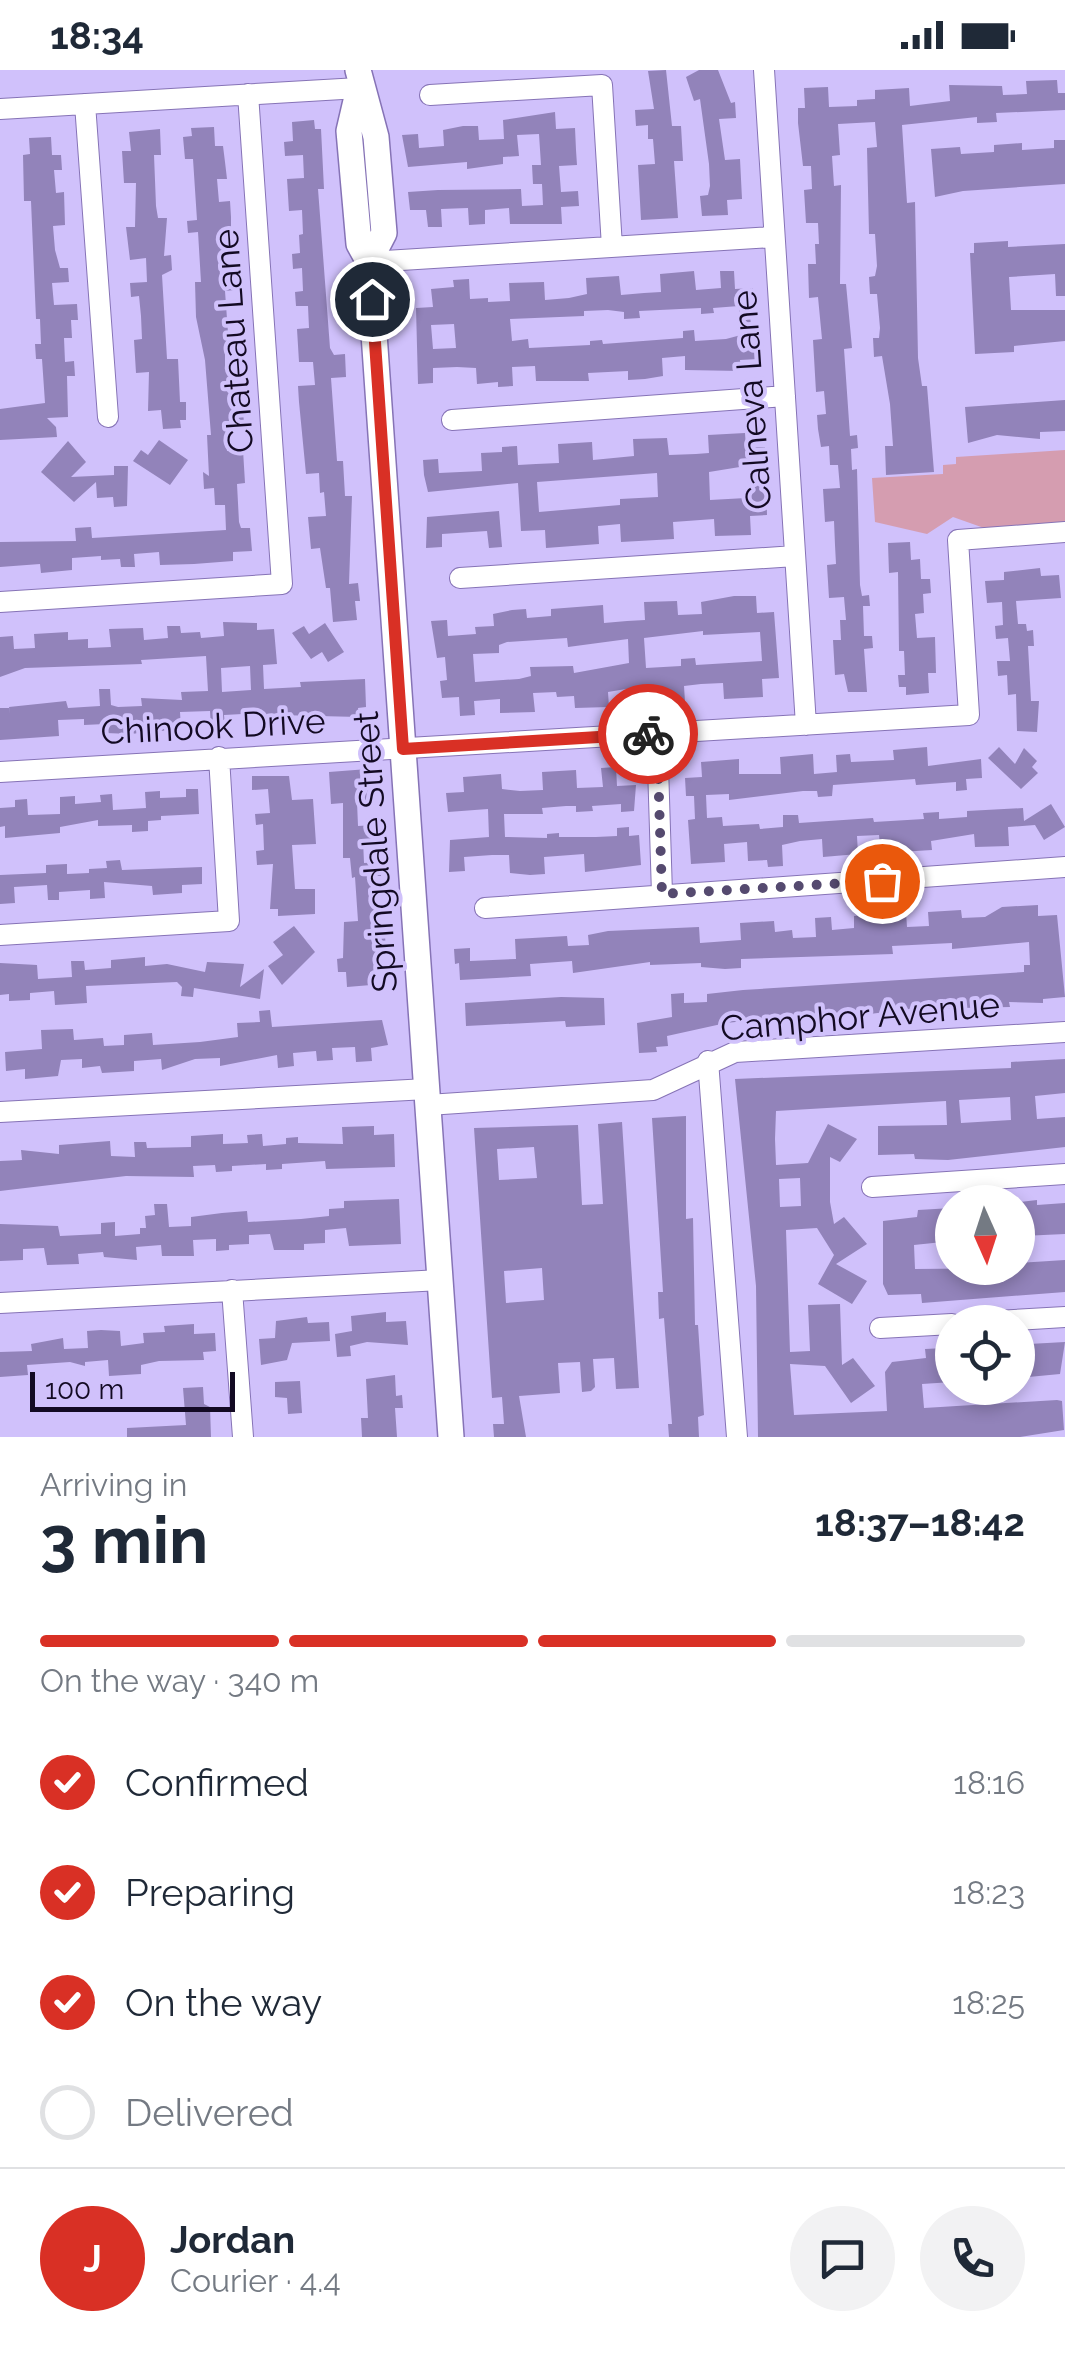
<!DOCTYPE html>
<html lang="en">
<head>
<meta charset="utf-8">
<style>
	:root { --surface:#fff; --page:#f2f2f3; --text:#1f2937; --muted:#747a83; --line:#e0e1e3; --accent:#d93025 }
	body { margin:0; font-family:Raleway,sans-serif; background:var(--page); color:var(--text); height:100vh; display:flex; flex-direction:column; font-size:38px; white-space:nowrap }
	* { box-sizing:border-box; margin:0 }
	p { font-size:32px; color:var(--muted) }
	.icon { flex:none; width:55px; height:55px; fill:none; stroke:currentColor; stroke-width:2; stroke-linecap:round; stroke-linejoin:round }
	.map { position:relative; height:1367px; overflow:hidden }
	.side { display:flex; flex-direction:column; background:var(--surface); flex:1 }
	.side>* { flex:none }
	.needle { width:65px; rotate:177deg }
	.buttons { position:absolute; left:935px; top:1115px; display:grid; gap:20px }
	.buttons a { display:grid; place-items:center; width:100px; height:100px; border-radius:50%; background:var(--surface); box-shadow:0 5px 15px #0003; font-size:50px }
	.scale { position:absolute; left:30px; bottom:25px; width:205px; box-sizing:border-box; padding-left:10px; border:5px solid #130a23; border-top:0; font-size:28px; line-height:35px; white-space:nowrap; color:#130a23; -webkit-text-stroke:8px #d0c1fb; paint-order:stroke }
	.pin { position:absolute; display:grid; place-items:center; width:85px; height:85px; color:#fff; margin:-42px; border:5px solid #fff; border-radius:50%; box-shadow:0 2px 10px #0007 }
	.courier { position:absolute; display:grid; place-items:center; width:100px; height:100px; margin:-50px; border:8px solid #d93025; border-radius:50%; background:#fff; color:#222; box-shadow:0 2px 12px #0007 }
	.summary em { font-style:normal; font-weight:700 }
	.summary div { display:flex; flex-direction:column-reverse }
	.summary { display:flex; align-items:center; justify-content:space-between; height:170px; padding:0 40px }
	h1 { font-size:65px; font-weight:700; line-height:75px }
	.bar { display:grid; grid-template-columns:repeat(4,1fr); gap:15px 10px; align-content:center; height:120px; padding:0 40px }
	.bar i { height:12px; border-radius:8px; background:var(--line) }
	.bar .selected { background:var(--accent) }
	.bar p { grid-column:span 4 }
	.line { display:flex; align-items:center; gap:25px; padding:0 40px; border-top:2px solid var(--line) }
	.line div { flex:1 }
	.round { display:grid; place-items:center; flex:none; width:105px; height:105px; border-radius:52px; background:var(--page) }
	ol { padding:0 40px; list-style:none }
	li { display:flex; align-items:center; gap:30px; height:110px }
	li p { margin-inline-start:auto }
	li .icon { padding:10px; border-radius:50%; background:var(--accent); color:#fff; stroke-width:4 }
	li:last-child { color:var(--muted) }
	li i { width:55px; height:55px; border:5px solid var(--line); border-radius:50% }
	.status { display:flex; justify-content:space-between; align-items:center; height:70px; padding:0 50px; background:var(--surface); direction:ltr }
	.status svg { height:28px; fill:currentColor }
	.map>svg:first-child { display:block }
</style>
</head>
<body>
<div class="status"><b>18:34</b><svg viewBox="0 0 49 12"><path d="M0 12V9h3v3zM5 12V6h3v6zM10 12V3h3v9zM15 12V0h3v12zM26 1h20v11H26zM47 4h2v5h-2z"/></svg></div>
<div class="map">
<svg width="1065" height="1367" viewBox="0 0 1065 1367">
	<rect width="100%" height="100%" fill="#d0c1fb"/>
	<path fill="#d59db0" d="M1065,380V453L984,458L953,447L927,464L875,452L872,408L943,404V395L956,394V387Z"/>
	<path fill="#9283ba" fill-rule="evenodd" d="M666,0L672,56H681L683,91H674L678,148L641,150L638,95L655,94L653,69H648V55L636,56L635,40L654,39L648,1Z
		M699,0H718L731,33L735,32L736,48L719,49L725,90L740,89L742,129L727,130L728,145L702,146L700,126L708,125L710,116L709,94L700,29L694,31L686,7Z
		M1057,10L1058,23H1065V40L996,43L997,52L977,53V47L902,55L907,133L915,132L918,288L922,316H927L934,402L886,405L885,376H893L890,334L882,286L874,287L873,268H879L880,258L877,224H870L869,207L875,206L877,196L875,164H869L867,78L877,77L875,52L838,54L840,85L832,86L834,116L841,115L840,214H846L852,278L844,279L850,366L857,365L858,378L851,379L852,400L857,399L860,515L862,526L869,525L870,536H863L864,566H872L873,578L864,579L867,622H848L844,604L835,605L833,570H841L840,550H846L844,527L829,528L827,495L836,494L835,475L834,451L825,452L823,419L840,418L838,395H830L829,376L821,377L818,359L817,345L826,344L824,321L816,322L813,270L822,269L818,227L809,228L808,194H816L815,174H819L818,153H806L804,120L812,119L811,96H803L798,53V38H805L804,18L828,17L829,37L857,36V30L875,29V20L909,18L910,36L950,31L949,15L1002,16L1003,25L1027,24L1026,11Z
		M555,42L556,59L575,58L576,80L577,95L559,96L561,122L578,121L579,136L561,137L562,154H510L509,138L485,140V154L469,155L468,138L441,139L442,157H428L426,140H410L408,122L438,120L521,119L522,136L543,135L542,114H533L532,95H541L539,64L517,65L519,86L503,87V94L467,99V92L408,97L402,65L418,64L419,78L444,76L443,60L463,56H478L479,70L504,69L503,50Z
		M314,50L315,59H321L324,119H318L330,278L334,285L345,284L346,307L331,308L337,391H343L345,426H352L349,514L358,513L360,531H355L357,550L333,552L330,518H326L320,478L311,479L308,447L326,446L324,422L320,423L319,403L306,404L299,332L298,316L315,315L313,292H299L297,259L309,258L308,236H296L295,222L303,221L302,198L293,199L292,184L300,183L299,165L303,164L302,140L289,141L287,109L304,108L303,85L285,86L284,72L293,71L292,52Z
		M214,57L215,76H223L225,92L227,109H217L219,132L230,131L231,147V183L219,184L220,207L233,206L234,220L225,221L228,263H236L237,277L225,278V300L238,299L244,352L225,353L227,381L243,380L245,413L237,414L239,452L241,458H250L252,481L233,482V491L194,494L160,495L159,482L134,484L135,497H121L120,489L101,490V486L72,488V500L41,503L40,494L0,497V472L76,471L75,458L91,457L92,468L226,460L225,435H215L214,418L204,419L203,402L209,406L207,365H211L205,290L196,247L195,212H201L198,162L188,163L187,151L197,150L193,89H185L183,67L192,66L191,58Z
		M160,59L161,85H154L156,136L158,148H167L164,186L171,185L172,200L162,205L167,289H178L180,332H186V350H180L181,358L163,359L161,340L148,341L149,302L136,303L134,270L142,269L141,246L139,226L131,227L130,213L147,212L146,188L130,190L126,157H135L136,113H124L122,81H131L129,62Z
		M51,67L52,85H61L62,100H54L56,123L64,122L65,155L53,156L55,180L60,198H68L69,212L52,213L54,235L77,234L78,250H71L72,268H64L65,292L74,291L75,306H67L68,347L47,348L56,357L57,367L0,370V339L45,333L42,289H36L35,274H41L40,249H36L31,131H24L23,85L30,84L29,68Z
		M1054,70H1065V114L963,121L935,127L931,79L960,77L961,84L994,82V75L1022,73V80L1054,78Z
		M1008,171V177L1065,174V226H1056L1055,204L1009,207L1011,240H1065V271L1014,276V282L975,284L970,183H974V173Z
		M694,201L696,220L721,218L720,201H734L735,219L753,218L754,235H749L751,256H757L758,289L740,290L741,301L685,300V286L662,288L663,306L645,309L628,310V301L588,303L589,311H536L535,296L512,297L513,316L498,317V312L477,314L476,298L457,297L433,298V313L418,314L416,238L433,237L431,219L454,217L453,210L469,209L470,229L488,228V232L510,231L509,213L544,212L545,230L569,228L587,224L586,208L619,206L621,225L644,223L661,222L660,204ZM739,236L741,265L726,269L695,271L694,260L683,261V268L603,274L602,270L590,271V275L529,278L528,269L512,271L510,249L584,246V241L608,240L624,242V249L640,248L639,241L701,238V244L714,243L713,238ZM454,254L456,278L433,279L431,255Z
		M1065,330V361L1040,362V369L997,365L968,373L965,337Z
		M745,363L746,378L765,377L767,445L750,446L751,465L715,466L714,449L673,452L674,469L621,472L620,454L598,456L599,474L546,478L545,460L521,461L518,413L428,422L424,405L423,390L438,389L439,403L482,401L481,383L502,382V377L517,376L518,395L536,394L559,393L558,374L592,372L593,390L634,386L633,369L667,368L669,385L696,384L709,383L708,365ZM752,395L753,420H746V428L710,430L709,402ZM657,403L658,427L620,429V435L539,442L537,412Z
		M159,370L188,390L170,415L133,391L141,380L148,385Z
		M68,371L86,392L71,407L114,405V396H128L127,436L114,437L113,427L97,428L96,412L74,432L41,402Z
		M499,441L502,477L489,478L487,461L442,464V477L426,478L427,447Z
		M910,472L911,490L920,489L921,509H930L931,523L923,524L924,543L915,544L917,568L935,567L936,603H928L929,623L906,625V617H899L898,605H905L904,581H899L898,502L889,503L888,473Z
		M1040,498L1041,506L1059,505L1061,528L1016,531L1018,554H1026L1027,561L1033,560L1034,576H1028L1031,631H1039L1037,662L1017,661L1016,624L1008,625L1007,605L998,606L997,591H1010L1008,568L996,569L995,556L1003,555L1002,532L987,533L985,511L1004,510V502Z
		M734,526H756L757,543L774,542L779,608L762,609L763,627L724,629L723,613L701,614L684,616L685,632L650,635L649,618L626,619L608,622L609,637L575,638L574,626L557,627L556,622L533,623L535,642L500,643V629L474,631L475,645L460,646L459,627L442,628L440,611L447,610L445,587L437,588L431,551L447,550L448,566L476,564L475,557L494,556L493,544L512,540L526,539L527,548L551,546V539L603,535L604,553L627,551L645,550L644,532L677,531L678,545L702,544L701,532ZM703,561V565L760,562L762,591L696,595L695,588L681,589V596L646,598L644,568ZM567,568L568,577L628,569L629,593L574,603L573,596L530,597L531,606L519,609L475,612L473,584L499,583V575L507,572Z
		M223,552L257,553V560L274,559L277,594L263,595L264,619L301,617L300,612L365,609L366,637L358,638L359,647L278,645V652L260,653L259,643L224,645L225,656L211,657L210,641L180,642L181,659L130,664L106,663L105,654L84,655V649L58,650L59,666L0,670V638H9L10,644L9,637L66,631L68,638L100,636L99,619H110L111,635L118,637L142,636L141,628L182,630L181,622L208,621L206,586L141,590L142,594L25,598L0,607V567L13,566L14,579L35,578L34,564L68,562V570L88,569V578L111,577L109,559L143,558L144,570L168,568L167,556H180L181,563L200,562L201,568L224,566ZM250,596L251,620L222,622L221,598Z
		M325,553L344,582L328,592L322,582L311,589L292,563L304,556L309,564Z
		M927,677L928,696L981,689L982,708L966,709L967,720L956,721V712L916,715L915,709L833,715L832,726L818,727L817,721H803L729,730V724L706,725L707,748L722,747L723,756L759,754L760,759L783,757V745H798L799,753L873,748L874,752L924,749L923,743L939,742V749L967,747V741L1023,738L1024,751L1051,734L1065,757L1044,770L1035,755L1008,757L1009,776L975,777L974,764L931,771L932,780L900,782L899,774L880,775L879,765L857,766L858,784L823,787L822,769L800,771L782,775L783,796L768,797L767,790L748,791L747,772L724,774L725,792L691,794L688,750L695,749L694,726H686L685,708L702,707L701,692L739,689V704H781L780,687L813,684L814,704L837,702L836,685L850,684L851,692L894,690L893,680Z
		M999,677L1015,694L1024,678L1037,691L1032,697L1038,703L1021,719L988,688Z
		M616,697L617,716L636,715L634,741L621,742V734L592,736L593,741L576,742V736H566L542,738L543,744H504L505,767L547,768V764L559,763V767H596L617,766V758L629,757V766L639,765L641,795L585,802L584,784L544,787L545,804L530,805L510,803L509,785H492L464,787L465,801L449,802L450,770L489,767L488,739L448,742L446,723L464,722L463,707L501,704L502,719L520,721L543,720L542,702L576,700L577,718L603,717L601,698Z
		M368,699L376,731L357,732L358,756L374,755L375,769L363,770L364,793L380,792L381,806H372L373,833H381V844H371L373,866L385,865L386,881L376,882L377,902H370L371,915L347,917L346,902H338L337,889L343,888L344,852L358,851L355,807L352,808L350,788H343V733L331,734L329,702Z
		M252,706H289L292,730L313,729L316,774L292,775L295,819H315V844L278,846V839H270L273,794L257,795L256,781L264,780L263,754L256,755L255,744L270,743L268,719L252,720Z
		M186,719H198L199,744L161,746V750L148,751V761L132,762V755L98,756V750L60,757V763L5,768V756L0,757V738L15,737V730L27,729L28,745L60,744V727L75,726V734L101,732L100,725L112,724L113,740L146,738L145,722L160,721V728L186,727Z
		M120,790L122,800L202,797V814L182,815V823L153,825L152,816L104,812L105,828L90,829V820L59,822V830H48L47,815L14,817L15,833L0,834V805L46,803V795L67,794V804L89,803V799L107,798L106,791Z
		M1038,835V846L1057,845L1065,927L1043,929V933L1009,932L1010,937L910,939L813,951V944L726,953L667,966L668,976L656,977L657,982L639,983L637,953L672,947L671,924L684,923V933L707,932V924L743,920L1024,902V895H1030L1029,872L952,879V873L892,876L893,884L741,889V898L725,899L701,897V893L650,895V892L573,903L572,891L530,894L531,906L460,910L459,893L455,894L454,879L470,878V891L516,889L515,869L567,866L568,876L589,875L588,865L608,861L699,857L700,873L714,872L741,870L740,853L774,851L775,862L792,860L793,868L816,867L815,848L831,847L832,860L854,858V846L906,842L907,857L929,856L928,842L961,840L962,848L985,847L1002,837Z
		M294,856L315,882L282,915L268,896L283,885L273,872Z
		M145,887V896L167,894L205,902L207,892L244,894L240,917L264,899L260,929L194,918L193,927L181,926L182,917L177,912L86,916L87,933L55,935L54,921L30,923V930L9,931V924L0,925V893L37,895L38,909L72,907L71,891H84L85,900L111,898V890Z
		M561,927L604,928L605,955L566,957L565,951L466,956L465,933Z
		M270,940L272,957L382,950L388,975L371,978L372,991L356,992L355,977L332,978L333,990L317,991L316,981L293,983L294,996L278,998L277,985L220,996V988L195,989L162,1000L161,989L134,991V1001L102,1003L100,996L82,998V989L61,990L58,1006L25,1009V999L6,1001L5,982L42,979L41,960L73,959L74,970L103,968L104,976L124,975V965L152,963L153,975L200,972L238,967L237,953L260,952L259,941Z
		M1065,989V1023L1035,1026L1037,1049L1065,1047V1077L948,1090L915,1089L914,1084L878,1085V1056L947,1055L946,1031L776,1041L775,1069L776,1095L808,1093L828,1054L857,1069L840,1092L830,1087V1132L834,1154L844,1147L867,1174L836,1194L867,1211L852,1234L818,1214L834,1185L817,1158L786,1160L790,1282L810,1281L808,1235L840,1234L842,1295L853,1288L875,1316L851,1333L825,1296L790,1294L794,1345L887,1341L885,1302L892,1292L926,1288L925,1279L945,1278V1285L952,1284V1312L922,1314L924,1338L1057,1330L1062,1331L1064,1360L1020,1367H758L756,1216L735,1009L1011,998V992ZM1010,1027L1011,1050L961,1053L959,1030ZM800,1108L801,1136L780,1137L779,1109Z
		M686,1046V1149L693,1148L695,1255H698L704,1345L698,1347L699,1367H669L668,1354H672L664,1248L659,1249L658,1222H663L652,1048Z
		M622,1052L639,1318L616,1319L614,1288L593,1289L595,1317L591,1321L582,1322L580,1292L558,1293L560,1323L519,1326L526,1367H494L493,1354H504L502,1327L492,1328L474,1058L578,1055L582,1135L603,1134L598,1054ZM534,1077L537,1108L499,1110L497,1079ZM542,1198L544,1230L506,1233L504,1201Z
		M374,1056V1065L394,1064L395,1097L326,1099L325,1091L282,1094V1099L266,1100V1094L232,1096V1101L216,1102L215,1095L193,1096L194,1107L126,1106L0,1121V1091L22,1090L21,1080L59,1084V1075L110,1071L111,1086L135,1087L134,1072H146L147,1078L191,1077V1066L223,1064V1074L248,1073L247,1065L262,1064L263,1076L286,1074V1068L298,1067V1073L343,1074L342,1057Z
		M399,1129L401,1174L349,1176L346,1158L325,1160V1173L304,1174V1180H274L270,1164L249,1165V1174L229,1175V1180L216,1181V1169L193,1170L194,1186H162L161,1175L136,1177L137,1190L104,1187L103,1182L78,1184L79,1194L47,1195L44,1178L23,1179V1190L0,1191V1154L58,1156L60,1166L101,1164V1153L115,1152V1166L140,1164V1158H146L145,1146L155,1145L154,1134H167L169,1157L191,1156V1147L222,1143L247,1141L248,1152L301,1149L329,1146V1139L344,1138V1131Z
		M1037,1130V1135L1065,1133V1164L1022,1166L1020,1132Z
		M952,1138V1171L914,1175L915,1199L1018,1198V1193L1065,1190V1222L922,1233L921,1224L888,1225L883,1214V1151L917,1147L918,1140Z
		M386,1242V1252L406,1251L408,1275L367,1272L350,1276L351,1286L337,1287L335,1264L352,1261L351,1246Z
		M307,1247L308,1253L329,1252L330,1271L292,1273L287,1290L261,1295L259,1269L275,1268L276,1251Z
		M194,1254V1264L215,1263L216,1281L203,1282L204,1290L159,1291L141,1295V1304L109,1306L108,1290L85,1292V1296L70,1292L27,1295L28,1305L0,1307V1282L32,1281L31,1274L63,1268L64,1279L88,1278L87,1261L101,1260L120,1261L121,1276L144,1273L143,1263L165,1262L164,1256Z
		M1065,1272L1060,1304L1018,1308V1280L1029,1279V1274Z
		M395,1305L396,1326L402,1325L403,1338H395L397,1367H362L361,1348H368L366,1309Z
		M300,1311L302,1343L288,1344L287,1328L275,1327V1312Z
		M203,1317L204,1334L210,1337L211,1367H127V1358L186,1355L183,1318Z"/>
	<g fill="none" stroke-linecap="round" stroke-linejoin="round">
		<defs>
			<path id="minor" d="M764,0L806,655
				M430,25L602,15L612,177
				M85,34L108,347
				M0,39L359,18
				M369,192L772,167
				M452,350L785,326
				M460,508L795,486
				M0,532L282,514L248,24
				M657,664L662,824
				M0,702L969,645L958,470L1065,462
				M485,838L1065,797
				M0,865L229,851L219,687
				M708,991L737,1367
				M428,1035L653,1020L735,982L1065,962
				M0,1042L427,1019
				M872,1117L1065,1104
				M232,1220L243,1367
				M0,1233L441,1210
				M980,1252L1065,1247
				M880,1258L952,1254"/>
			<path id="major" d="M358,0L376,67L384,163L369,192
				M359,18L349,61L359,174L369,192L451,1367"/>
		</defs>
		<use href="#minor" stroke="#8673b6" stroke-width="22"/>
		<use href="#major" stroke="#8673b6" stroke-width="28"/>
		<use href="#minor" stroke="#fff" stroke-width="20"/>
		<use href="#major" stroke="#fff" stroke-width="25"/>
	</g>
	<g fill="none" stroke-linecap="round" stroke-linejoin="round">
		<path stroke="#554a6f" stroke-width="10" stroke-dasharray="0 18" d="M648,664H657L662,824L882,811"/>
		<path stroke="#d93025" stroke-width="12" d="M372,229L403,679L648,664"/>
	</g>
	<g text-anchor="middle" dominant-baseline="central" stroke-width="8" stroke-linejoin="round" paint-order="stroke">
		<g font-size="35" fill="#130a23" stroke="#d0c1fb">
			<text transform="translate(233 271) rotate(-94)">Chateau Lane</text>
			<text transform="translate(751 330) rotate(-94)">Calneva Lane</text>
			<text transform="translate(213 656) rotate(-3)">Chinook Drive</text>
			<text transform="translate(375 782) rotate(-94)">Springdale Street</text>
			<text transform="translate(860 946) rotate(-5)">Camphor Avenue</text>
		</g>
	</g>
</svg>
<div class="buttons">
<a><svg class="needle" viewBox="-14 -14 28 28"><path d="M0-13l5 13h-10z" fill="#e53935"/><path d="M0 13l5-13h-10z" fill="#747a83"/></svg></a>
<a><svg class="icon" aria-label="locate" viewBox="0 0 24 24"><circle cx="12" cy="12" r="6"/><path d="M12 2v4M12 18v4M2 12h4M18 12h4"/></svg></a>
</div>
<div class="scale">100 m</div>
<div class="pin" style="left:882px;top:811px;background:#ea580c"><svg class="icon" aria-label="bag" viewBox="0 0 24 24"><path d="M5 8h14l-1 12H6zM9 8a3 3 0 0 1 6 0"/></svg></div>
<div class="pin" style="left:372px;top:229px;background:#1f2937"><svg class="icon" aria-label="home" viewBox="0 0 24 24"><path d="M3 11l9-7 9 7M6 9v11h12V9"/></svg></div>
<div class="courier" style="left:648px;top:664px"><svg class="icon" aria-label="bike" viewBox="0 0 24 24"><circle cx="6" cy="16" r="4"/><circle cx="18" cy="16" r="4"/><path d="M6 16l4-8h5l3 8M10 8l3 8H6M13 5h3"/></svg></div>
</div>
<section class="side">
<div class="summary"><div><h1>3 min</h1><p>Arriving in</p></div><em>18:37–18:42</em></div>
<div class="bar"><i class="selected"></i><i class="selected"></i><i class="selected"></i><i></i><p>On the way · 340 m</p></div>
<ol>
<li><svg class="icon" aria-label="check" viewBox="0 0 24 24"><path d="M5 12l5 5 9-10"/></svg>Confirmed<p>18:16</p></li>
<li><svg class="icon" aria-label="check" viewBox="0 0 24 24"><path d="M5 12l5 5 9-10"/></svg>Preparing<p>18:23</p></li>
<li><svg class="icon" aria-label="check" viewBox="0 0 24 24"><path d="M5 12l5 5 9-10"/></svg>On the way<p>18:25</p></li>
<li><i></i>Delivered</li>
</ol>
<div class="line" style="height:180px"><b class="round" style="background:var(--accent);color:#fff">J</b><div><b>Jordan</b><p>Courier · 4.4</p></div><a class="round"><svg class="icon" aria-label="chat" viewBox="0 0 24 24"><path d="M4 5h16v11H9l-5 4z"/></svg></a><a class="round"><svg class="icon" aria-label="phone" viewBox="0 0 24 24"><path d="M5 4h4l2 5-3 2q2 4 5 5l2-3 5 2v4C11 20 4 13 5 4z"/></svg></a></div>
</section>
</body>
</html>
